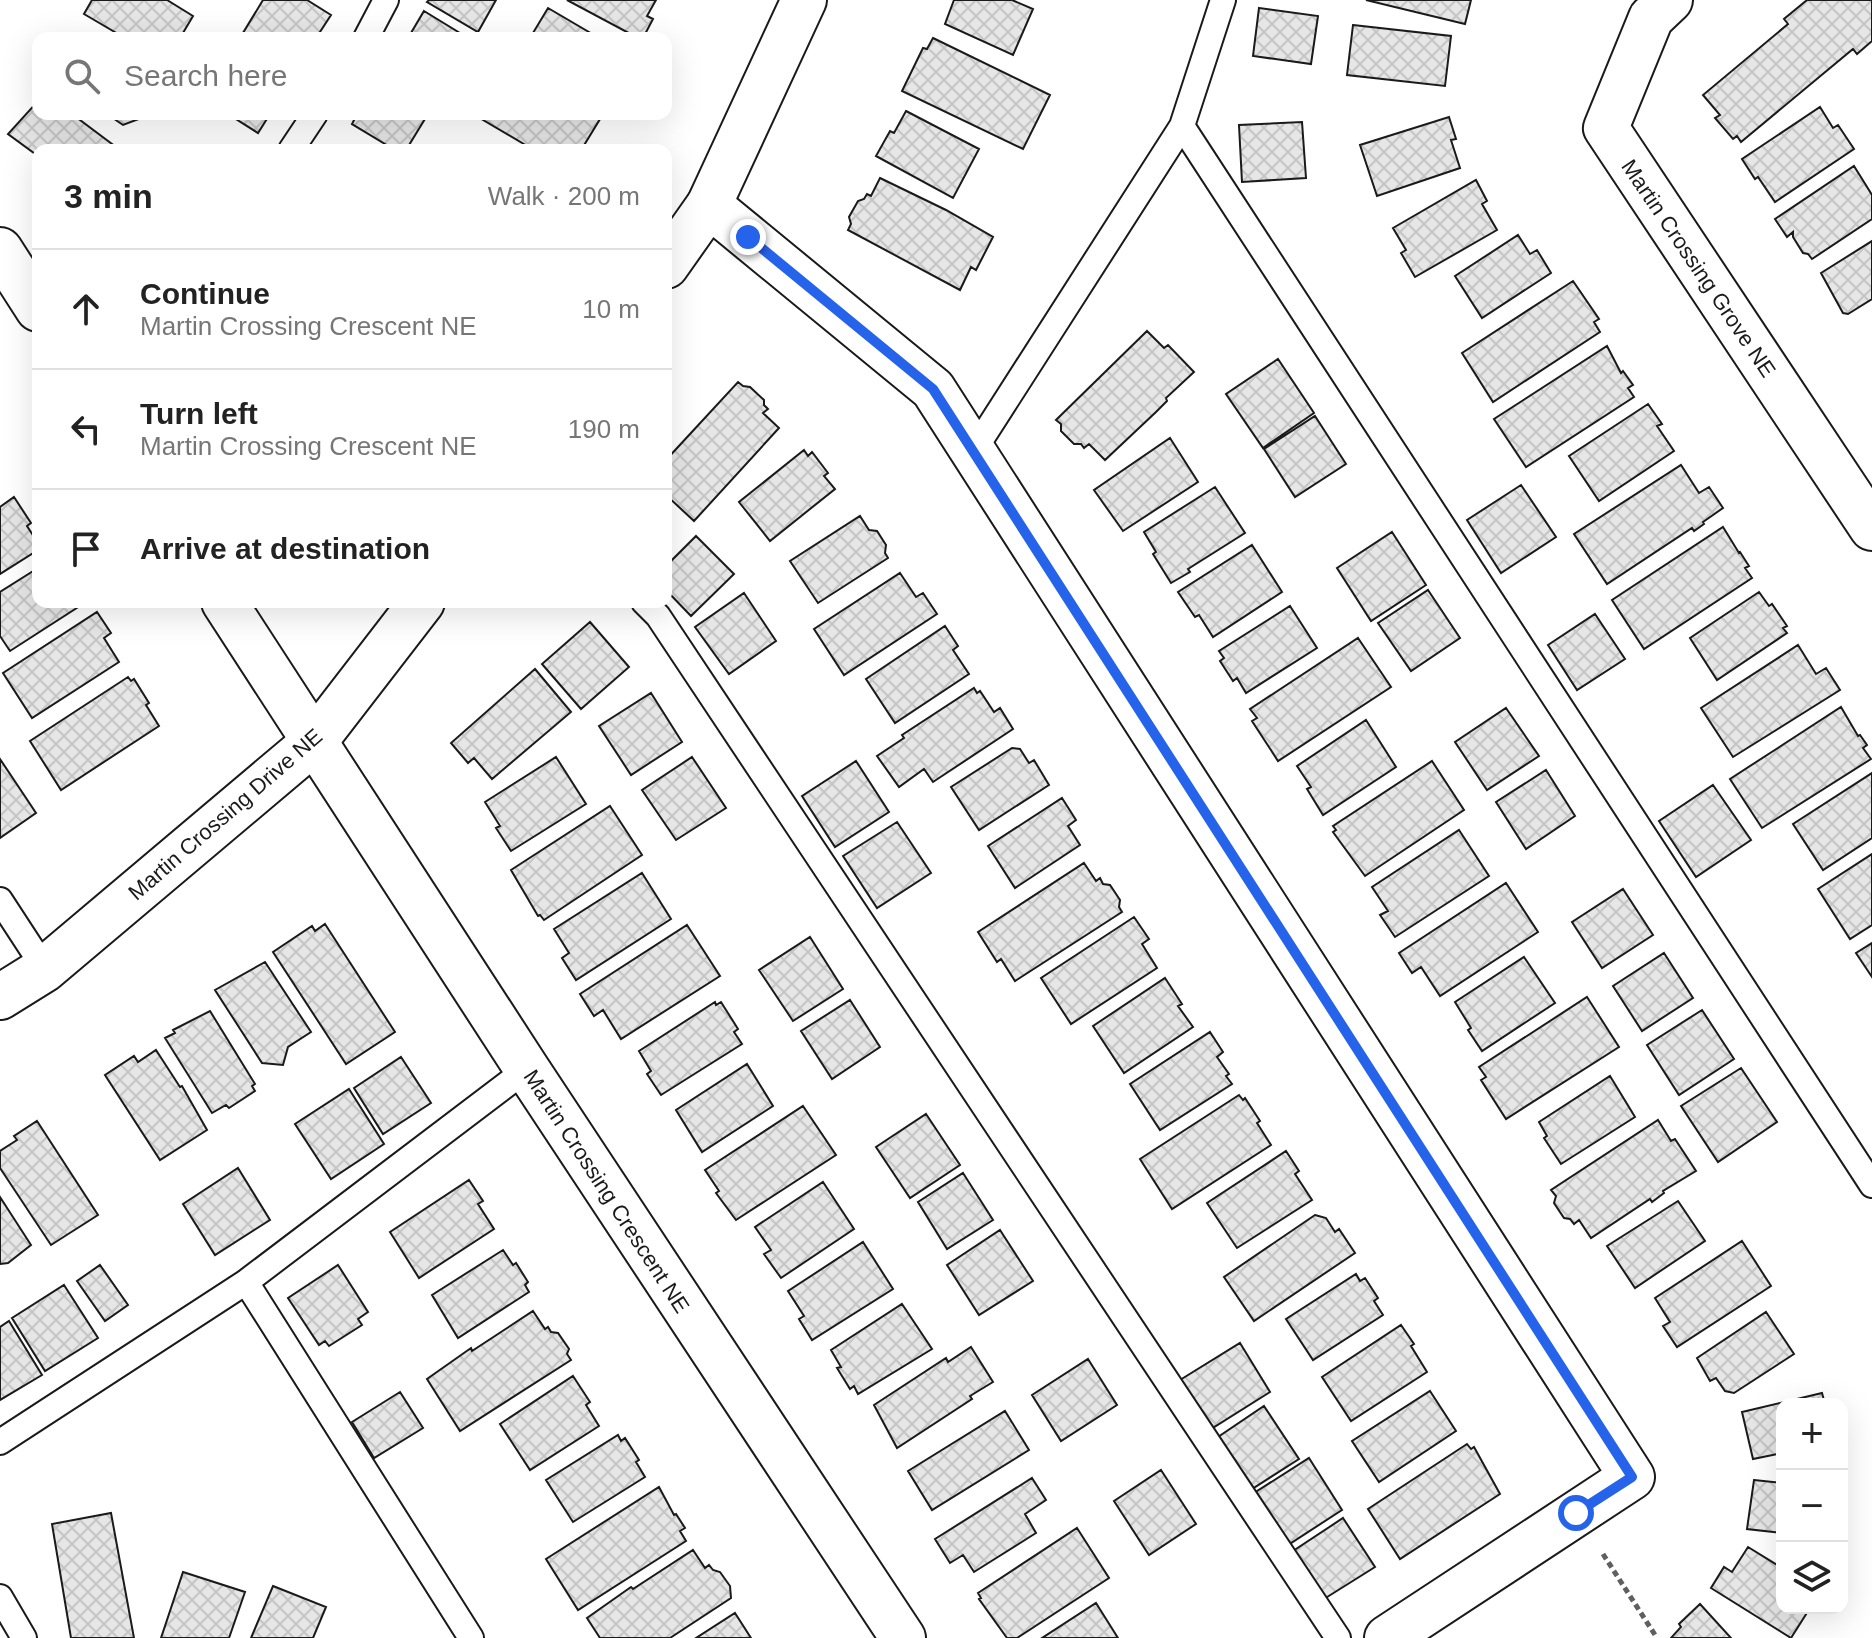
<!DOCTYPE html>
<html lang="en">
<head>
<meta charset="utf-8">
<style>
  :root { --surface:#fff; --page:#f2f2f2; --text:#222; --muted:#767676; --line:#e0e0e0 }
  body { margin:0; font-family:Arial,sans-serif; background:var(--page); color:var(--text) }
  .controls { position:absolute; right:24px; bottom:24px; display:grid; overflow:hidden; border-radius:16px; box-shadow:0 8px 32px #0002 }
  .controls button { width:72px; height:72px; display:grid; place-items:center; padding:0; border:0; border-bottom:2px solid var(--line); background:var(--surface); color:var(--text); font:40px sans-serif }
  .stop { position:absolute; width:24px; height:24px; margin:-18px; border:6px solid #2563eb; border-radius:50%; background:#fff }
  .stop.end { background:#2563eb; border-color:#fff; box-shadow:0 2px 8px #0008 }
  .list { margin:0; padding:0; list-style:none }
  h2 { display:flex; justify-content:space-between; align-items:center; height:104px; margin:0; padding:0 32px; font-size:34px }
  h2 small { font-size:26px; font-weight:400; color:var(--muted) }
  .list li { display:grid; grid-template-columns:52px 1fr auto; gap:24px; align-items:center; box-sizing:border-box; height:120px; padding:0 32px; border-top:2px solid var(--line) }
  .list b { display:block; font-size:30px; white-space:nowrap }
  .list p { margin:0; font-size:26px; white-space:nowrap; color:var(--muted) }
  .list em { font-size:26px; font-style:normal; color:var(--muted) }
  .icon { flex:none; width:44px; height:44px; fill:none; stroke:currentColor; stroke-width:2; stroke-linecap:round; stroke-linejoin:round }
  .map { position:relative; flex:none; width:1872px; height:1638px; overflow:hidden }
  .search { position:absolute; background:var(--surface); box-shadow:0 8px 32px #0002; left:32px; top:32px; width:640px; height:88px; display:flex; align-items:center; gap:20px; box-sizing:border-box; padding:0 28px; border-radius:16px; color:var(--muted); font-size:30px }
  .panel { position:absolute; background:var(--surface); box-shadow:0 8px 32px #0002; left:32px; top:144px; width:640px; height:464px; border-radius:16px }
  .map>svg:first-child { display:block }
</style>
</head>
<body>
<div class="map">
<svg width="1872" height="1638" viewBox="0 0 1872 1638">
  <defs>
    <pattern id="building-cross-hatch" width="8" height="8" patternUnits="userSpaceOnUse" patternTransform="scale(2)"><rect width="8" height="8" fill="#e6e6e6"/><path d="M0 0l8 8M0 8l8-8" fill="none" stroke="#c5c5c5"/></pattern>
  </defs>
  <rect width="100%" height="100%" fill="#fff"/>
  <path fill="url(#building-cross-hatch)" stroke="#1a1a1a" stroke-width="2" d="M92,0H167L193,16L180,38H125L84,14Z
    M263,0H307L331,15L316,38H252L243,33Z
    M429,0H496L478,32L427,2Z
    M567,0H656L647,16L653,19L643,38H638Z
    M954,0H1012L1033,9L1013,55L945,24Z
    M1366,0H1471L1465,24Z
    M1807,0H1872V41L1857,54L1853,49L1741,142L1737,136L1733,139L1715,118L1720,115L1703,95L1788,24L1784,19Z
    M548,8L599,38H530Z
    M1259,8L1318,16L1311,64L1253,56Z
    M424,11L468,38H408Z
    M1353,25L1451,36L1445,86L1347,75Z
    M933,38L1050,95L1023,149L902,91L923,48L927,49Z
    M38,101V114H72L120,150H38V156L8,134Z
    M1820,107L1833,128L1838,125L1854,149L1775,202L1758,177L1755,179L1742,159Z
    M906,111L979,149L953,198L876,156L890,131L894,133Z
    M107,114H144V117L123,125Z
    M228,114H270L258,133Z
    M357,114H428L406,150H395L352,124Z
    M473,114H591L600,119L583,147L587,150H534Z
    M1449,117L1456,139L1451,140L1460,168L1377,196L1360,145Z
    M1302,122L1306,178L1242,182L1239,125Z
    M1854,166L1872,195V219L1812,259L1808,254L1803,253L1793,237V232L1787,237L1775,219Z
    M880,178L946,210L993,237L976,270L971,267L960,290L848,230L851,224L849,217L858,201L864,199L867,194L871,196Z
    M1476,180L1487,201L1482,204L1497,230L1415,277L1401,253L1406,250L1393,228Z
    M1518,235L1530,254L1537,250L1551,273L1482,318L1455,276Z
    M1872,241V299L1848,314L1843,313L1821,273Z
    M1573,281L1599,319L1594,322L1600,332L1493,402L1462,353Z
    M1147,331L1164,348L1168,345L1194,372L1166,398L1167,401L1156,412L1105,460L1089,444L1084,448L1081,444H1074L1061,431V424L1056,420Z
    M1607,346L1621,373L1623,371L1633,385L1628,388L1634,397L1526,467L1494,419Z
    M1278,359L1314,413L1263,448L1226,394Z
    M738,382L743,386L750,387L764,400V405L768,409L763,413L779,428L694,521L666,495L669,491L666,488V460Z
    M1648,404L1662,424L1657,426L1674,451L1599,501L1569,456Z
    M1315,416L1346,464L1295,497L1264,449Z
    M1170,438L1198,482L1123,531L1094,490Z
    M804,450L808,456L812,452L828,473L824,476L835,489L770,541L739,502Z
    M1681,465L1699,493L1709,487L1723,508L1703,522L1704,524L1694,531L1692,528L1607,584L1574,534Z
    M1521,485L1556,537L1501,573L1467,520Z
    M1215,487L1245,533L1188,569L1190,572L1171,583L1153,554L1156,552L1144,532Z
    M14,497L31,523L27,526L38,543V550L0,574V507Z
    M860,516L869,530L877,531L886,545L885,553L888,558L818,603L790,561Z
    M1723,527L1739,553L1740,552L1749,566L1745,568L1752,578L1644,649L1612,600Z
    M1392,532L1426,585L1371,621L1337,568Z
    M696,536L734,574L691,616L666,590V566Z
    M1252,545L1282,592L1213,637L1199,615L1195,617L1178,592Z
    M38,568V602H86L10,651L0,636V592Z
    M900,573L916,597L923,593L937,614L844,675L814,629Z
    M1428,590L1460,638L1411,671L1378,623Z
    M1759,592L1769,606L1772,604L1787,626L1783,628L1787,633L1717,680L1690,638Z
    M744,593L776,641L729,674L695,627Z
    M1290,606L1317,648L1246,693L1237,678L1233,681L1220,661L1224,658L1219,651Z
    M97,612L111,633L104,638L119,662L32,718L3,673Z
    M1595,614L1625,659L1577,690L1548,645Z
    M590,622L629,667L581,709L542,664Z
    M945,626L958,646L953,650L969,674L895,723L866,679Z
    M1358,638L1391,687L1278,761L1252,721L1257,718L1250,709Z
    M1798,645L1816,674L1826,668L1840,690L1733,757L1701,708Z
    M535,669L571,712L492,779L474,758L468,763L451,743Z
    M128,677L131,681L134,679L149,703L146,705L159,726L61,790L30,741Z
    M974,688L977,693L980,691L994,712L1000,708L1013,729L933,782L924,769L899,787L877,756L904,738L902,735Z
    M651,693L682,742L631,775L599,726Z
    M1841,707L1858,736L1860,735L1867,745L1863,748L1871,759L1762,828L1730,779Z
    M1506,708L1539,756L1487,790L1455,742Z
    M1366,720L1396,767L1323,815L1307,789L1311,787L1297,766Z
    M1012,748L1020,749L1029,763L1034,760L1049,785L979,830L951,787Z
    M556,757L586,804L511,851L496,828L500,826L485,802Z
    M692,757L726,808L676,840L642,790Z
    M0,759L36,813L0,838Z
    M856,761L889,812L835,847L802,796Z
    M1432,761L1464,810L1365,876L1333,832L1336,830L1333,826Z
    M1546,770L1575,816L1526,849L1496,802Z
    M1872,773V838L1823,870L1793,824Z
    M1713,785L1751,840L1696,877L1659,821Z
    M1062,798L1076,820L1068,826L1080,845L1015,888L988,846Z
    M610,806L642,855L544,920L540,915L538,916L511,870Z
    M897,822L931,873L877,908L843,856Z
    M1459,830L1489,876L1395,937L1380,915L1388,911L1372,887Z
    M1872,854V925L1850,939L1818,889Z
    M1084,863L1096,881L1100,878L1103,884L1110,885L1120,900L1119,907L1122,912L1015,981L1001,959L997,962L978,932Z
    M642,873L671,919L576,980L562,958L569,953L554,929Z
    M1506,883L1538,932L1440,996L1421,967L1412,973L1399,953Z
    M1623,889L1653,935L1602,968L1572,922Z
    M1134,917L1149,939L1142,944L1157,968L1071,1024L1041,978Z
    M325,924L395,1032L346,1064L273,952L312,926L315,931Z
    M687,925L720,976L621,1039L603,1010L594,1016L580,994Z
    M810,937L843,989L793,1021L759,970Z
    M1872,943V977L1856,953Z
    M1664,953L1693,998L1642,1031L1613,986Z
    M1524,957L1555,1003L1482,1051L1468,1030L1471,1028L1455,1002Z
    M265,962L311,1032L288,1047L283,1065L262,1063L215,990Z
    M1165,978L1182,1004L1178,1006L1193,1027L1124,1073L1093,1026Z
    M1587,997L1619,1047L1506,1119L1481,1080L1486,1077L1479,1067Z
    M850,1000L880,1047L832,1079L801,1031Z
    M715,1002L716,1005L721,1002L738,1029L734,1032L742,1044L661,1095L647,1074L651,1071L639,1051Z
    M1702,1010L1734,1059L1679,1095L1647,1045Z
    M210,1011L255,1084L252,1086L255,1091L229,1108L226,1105L212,1113L165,1038L175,1033L173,1030Z
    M1210,1032L1223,1052L1217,1057L1229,1074L1226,1076L1232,1084L1160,1130L1130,1084Z
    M156,1050L180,1087L182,1086L207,1130L160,1160L105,1075L134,1056L138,1062Z
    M401,1057L431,1103L383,1134L354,1088Z
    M747,1064L773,1106L702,1152L676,1110Z
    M1741,1068L1777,1122L1718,1162L1681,1106Z
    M1610,1076L1635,1117L1561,1164L1544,1138L1547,1136L1539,1122Z
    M349,1089L384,1144L331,1179L295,1124Z
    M1239,1095L1243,1100L1245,1098L1260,1121L1257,1123L1271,1145L1172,1209L1140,1159Z
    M803,1106L836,1155L736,1220L716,1193L719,1191L705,1170Z
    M926,1114L960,1165L910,1198L876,1147Z
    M1658,1120L1671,1141L1675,1139L1696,1171L1663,1191L1664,1193L1652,1202L1650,1199L1591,1238L1579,1220L1574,1224L1570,1219L1564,1218L1554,1203L1556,1196L1551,1190Z
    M37,1121L98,1215L51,1245L0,1168V1151L17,1140L14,1136Z
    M1286,1151L1299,1171L1295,1174L1312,1200L1237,1248L1207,1203Z
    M238,1168L270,1220L215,1255L183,1204Z
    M963,1173L993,1220L947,1249L918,1202Z
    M469,1180L483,1201L478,1204L494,1229L419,1278L390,1232Z
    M823,1182L854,1229L781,1278L764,1254L771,1250L755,1227Z
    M0,1197L31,1245L8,1263L0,1264Z
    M1678,1201L1705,1241L1635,1288L1607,1246Z
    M1315,1215L1326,1218L1335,1232L1339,1229L1355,1253L1254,1321L1224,1277Z
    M1000,1230L1033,1281L979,1315L947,1265Z
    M1742,1241L1771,1286L1677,1347L1663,1326L1670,1322L1655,1298Z
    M863,1242L893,1289L812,1340L799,1319L804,1316L788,1291Z
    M503,1250L513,1265L516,1263L528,1282L525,1285L529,1292L458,1338L432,1295Z
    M100,1265L128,1305L105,1321L77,1281Z
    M338,1265L368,1312L358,1319L362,1325L329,1346L325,1341L319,1345L288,1298Z
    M1356,1274L1360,1281L1365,1278L1378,1298L1374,1301L1383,1315L1313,1360L1286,1319Z
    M64,1285L98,1338L45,1371L12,1318Z
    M902,1304L932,1349L858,1394L854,1386L850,1389L837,1368L841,1367L831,1350Z
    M533,1311L545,1329L548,1327L551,1332L558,1333L569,1349L567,1354L571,1360L460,1431L427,1379L471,1348L472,1351Z
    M1766,1312L1794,1354L1734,1393L1725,1391L1716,1378L1710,1381L1697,1358Z
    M9,1321L42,1375L0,1400V1327Z
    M1401,1325L1414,1344L1411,1346L1427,1372L1351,1421L1322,1377Z
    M1240,1343L1270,1392L1211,1429L1180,1380Z
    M971,1347L993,1382L970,1396L972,1399L897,1448L874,1405L946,1358L948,1362Z
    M1088,1359L1117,1405L1061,1441L1032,1395Z
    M573,1376L590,1402L586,1405L599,1426L530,1470L500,1424Z
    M1430,1391L1456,1431L1379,1482L1352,1441Z
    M400,1392L423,1428L374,1458L352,1422Z
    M1822,1393L1825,1404H1782V1453L1753,1459L1742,1412Z
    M1264,1406L1299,1459L1252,1489L1218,1437Z
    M1005,1411L1029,1450L932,1510L908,1471Z
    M618,1435L621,1441L625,1438L639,1460L636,1462L645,1477L573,1522L546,1480Z
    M1467,1444L1471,1449L1474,1447L1500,1494L1400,1559L1368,1509Z
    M1309,1458L1342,1510L1288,1545L1254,1493Z
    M1161,1470L1196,1524L1149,1555L1114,1501Z
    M1032,1478L1046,1500L1025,1514L1036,1533L974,1572L963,1555L950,1563L935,1539Z
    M1754,1480L1782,1483V1533L1747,1529Z
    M659,1487L674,1515L676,1514L685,1528L680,1531L686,1541L578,1610L546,1559Z
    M111,1513L134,1638H71L52,1524Z
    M1343,1518L1375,1567L1324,1599L1293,1551Z
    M1077,1528L1109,1578L1017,1638H1007L979,1599L981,1598L978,1593Z
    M1748,1547L1782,1568V1608H1810L1791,1638L1711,1588L1724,1567L1732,1572Z
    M693,1550L705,1568L709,1565L713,1570L720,1572L730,1586L731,1598L670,1638H600L587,1618L631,1587L633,1589Z
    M183,1572L245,1592L229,1638H161Z
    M273,1586L326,1607L313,1638H251Z
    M1096,1603L1118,1638H1042Z
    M1700,1604L1731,1638H1671L1681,1627L1679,1624Z
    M735,1613L751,1638H696Z"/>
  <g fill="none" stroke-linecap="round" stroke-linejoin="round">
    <g stroke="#1a1a1a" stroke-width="28">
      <path id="lane" d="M366,38L386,0
        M1182,126L1872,1185
        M291,150L315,114
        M973,452L1182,126L1223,0
        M644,602L658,616L1338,1638
        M0,900L45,969
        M0,1442L246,1282
        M0,1597L24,1638
        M471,1638L246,1282L527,1069"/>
    </g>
    <g stroke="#1a1a1a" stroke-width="48">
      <path id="street" d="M1670,0L1651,18L1606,128L1872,528
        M709,205L933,389L1632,1477L1387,1638
        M0,250L38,309
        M224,602L527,1069L903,1638"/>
    </g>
    <g stroke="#1a1a1a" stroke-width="48">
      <path id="secondary" d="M666,266L709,205L804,0
        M0,997L45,969L314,742L422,602"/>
    </g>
    <path stroke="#5f5f5f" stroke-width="5" stroke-dasharray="6 4" stroke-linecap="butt" d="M1603,1554L1657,1638"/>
    <use href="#lane" stroke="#fff" stroke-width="24"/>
    <use href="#street" stroke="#fff" stroke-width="44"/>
    <use href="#secondary" stroke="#fff" stroke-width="44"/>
  </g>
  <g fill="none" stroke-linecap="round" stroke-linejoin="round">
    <path stroke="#2563eb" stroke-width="10" d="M748,237L933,389L1632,1477L1576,1513"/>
  </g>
  <g text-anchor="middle" stroke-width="6" stroke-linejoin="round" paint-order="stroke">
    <g font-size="22" fill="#1a1a1a" stroke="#fff">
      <text transform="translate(1699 268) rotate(56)" y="8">Martin Crossing Grove NE</text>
      <text transform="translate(225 814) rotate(-41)" y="8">Martin Crossing Drive NE</text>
      <text transform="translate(607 1191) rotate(57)" y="8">Martin Crossing Crescent NE</text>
    </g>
  </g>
</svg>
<div class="controls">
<button>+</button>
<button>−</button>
<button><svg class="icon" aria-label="layers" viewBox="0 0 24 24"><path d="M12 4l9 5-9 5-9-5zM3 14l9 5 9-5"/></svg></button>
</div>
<div class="stop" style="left:1576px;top:1513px"></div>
<div class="stop end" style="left:748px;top:237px"></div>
<div class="search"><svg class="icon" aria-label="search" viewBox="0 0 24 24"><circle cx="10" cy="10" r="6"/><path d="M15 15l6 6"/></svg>Search here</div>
<section class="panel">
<h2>3 min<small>Walk · 200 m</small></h2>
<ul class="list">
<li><svg class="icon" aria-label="ahead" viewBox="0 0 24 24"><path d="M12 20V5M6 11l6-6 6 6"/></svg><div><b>Continue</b><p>Martin Crossing Crescent NE</p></div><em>10 m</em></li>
<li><svg class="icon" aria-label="left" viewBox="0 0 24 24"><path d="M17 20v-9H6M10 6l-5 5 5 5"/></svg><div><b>Turn left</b><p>Martin Crossing Crescent NE</p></div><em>190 m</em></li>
<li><svg class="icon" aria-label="arrive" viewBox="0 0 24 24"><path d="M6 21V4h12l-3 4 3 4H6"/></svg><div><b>Arrive at destination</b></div></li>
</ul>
</section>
</div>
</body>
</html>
